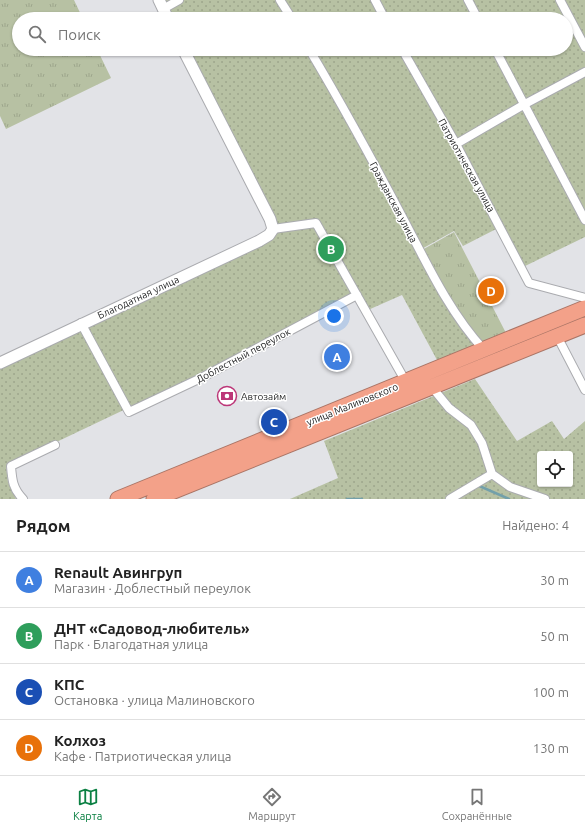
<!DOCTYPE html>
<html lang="ru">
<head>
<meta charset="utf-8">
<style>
  :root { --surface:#fff; --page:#f6f6f6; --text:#222; --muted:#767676; --line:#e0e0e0; --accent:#0b8043 }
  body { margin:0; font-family:Ubuntu,sans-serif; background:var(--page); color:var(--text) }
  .controls { position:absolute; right:12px; bottom:12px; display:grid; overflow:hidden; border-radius:4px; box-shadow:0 1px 3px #0004 }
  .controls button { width:36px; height:36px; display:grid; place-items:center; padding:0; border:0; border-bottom:1px solid var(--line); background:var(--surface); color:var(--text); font:20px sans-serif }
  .you { position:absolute; left:334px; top:316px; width:14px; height:14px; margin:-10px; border:3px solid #fff; border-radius:50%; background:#1a73e8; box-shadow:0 0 0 6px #1a73e833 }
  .badge { display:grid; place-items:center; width:26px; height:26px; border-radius:50%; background:var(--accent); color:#fff; font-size:13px; font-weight:700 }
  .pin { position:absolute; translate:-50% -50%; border:2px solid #fff; box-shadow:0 1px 4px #0006 }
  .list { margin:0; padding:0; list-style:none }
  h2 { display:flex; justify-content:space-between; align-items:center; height:52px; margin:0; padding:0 16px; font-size:17px }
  h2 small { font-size:13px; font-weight:400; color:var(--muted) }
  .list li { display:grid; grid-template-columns:26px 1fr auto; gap:12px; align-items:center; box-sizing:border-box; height:56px; padding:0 16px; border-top:1px solid var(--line) }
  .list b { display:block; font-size:15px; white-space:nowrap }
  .list p { margin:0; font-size:13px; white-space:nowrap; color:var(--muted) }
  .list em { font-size:13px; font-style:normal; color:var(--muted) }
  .icon { flex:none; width:22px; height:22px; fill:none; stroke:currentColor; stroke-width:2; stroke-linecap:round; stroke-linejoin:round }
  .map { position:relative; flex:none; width:585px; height:499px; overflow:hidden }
  .search { position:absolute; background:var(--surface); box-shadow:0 1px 3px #0004; left:12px; right:12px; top:12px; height:44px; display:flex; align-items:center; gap:10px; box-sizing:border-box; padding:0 14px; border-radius:22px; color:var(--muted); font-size:15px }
  .sheet { height:276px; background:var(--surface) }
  nav { display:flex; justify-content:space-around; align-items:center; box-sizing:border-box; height:56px; border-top:1px solid var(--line); background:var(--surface); font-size:11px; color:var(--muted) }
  nav a { display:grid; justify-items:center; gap:2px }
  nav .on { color:var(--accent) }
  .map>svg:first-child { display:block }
</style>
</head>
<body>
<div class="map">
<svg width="585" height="499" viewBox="0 0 585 499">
  <defs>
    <pattern id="grass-tufts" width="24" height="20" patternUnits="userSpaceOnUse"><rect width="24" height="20" fill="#b7c1a3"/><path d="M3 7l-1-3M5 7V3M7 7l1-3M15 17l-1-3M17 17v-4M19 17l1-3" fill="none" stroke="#9da68c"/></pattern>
    <pattern id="garden-dots" width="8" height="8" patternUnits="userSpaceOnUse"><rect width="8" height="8" fill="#b7c1a3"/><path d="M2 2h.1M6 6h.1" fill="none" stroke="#9da68c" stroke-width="1.8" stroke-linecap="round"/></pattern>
  </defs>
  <rect width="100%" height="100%" fill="#e2e3e7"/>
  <path fill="url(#grass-tufts)" d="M0,0H74L83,19H19V49H97L111,78L6,129L0,116Z
    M454,232L506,333L481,343L465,326L422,250Z"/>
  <path fill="url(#garden-dots)" fill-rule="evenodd" d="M163,0H585V237L523,267L502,226L463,246L454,231L418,251L461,329L477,346L437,360L402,295L368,310L358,291L233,358L6,466L8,482L16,499H0V366L278,231L188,49H566V19H173Z
    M475,379L517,441L552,421L564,439L585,421V499H290L338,478L324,441ZM540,454H570V484H540Z"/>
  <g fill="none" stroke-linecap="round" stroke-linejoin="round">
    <path stroke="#73a0aa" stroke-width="2.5" d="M477,485L509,499
      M347,499H362"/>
    <g stroke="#aaabaf" stroke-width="10">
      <path id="street" d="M280,0L292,19
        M375,0L385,19
        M468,0L478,19
        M560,0L585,47
        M163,9L179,0
        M309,49C343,106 374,163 405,222C428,266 450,313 484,350
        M402,49L456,144L529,283L585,298
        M495,49L585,220
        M456,144L525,104L585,72
        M273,229L316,223L406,382
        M81,323L129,412L201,378L357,295
        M557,336L585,390
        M431,386L449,408L471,425L482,443L492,474L510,487L545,499
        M23,499C13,489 12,480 11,466L55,445
        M450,499L492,474"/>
    </g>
    <g stroke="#aaabaf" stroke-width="13">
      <path id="secondary" d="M159,0L168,19
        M0,363L259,241L269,235L273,229L270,219L183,49"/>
    </g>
    <g stroke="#aa7566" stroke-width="17">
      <path id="highway" d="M118,499L585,308
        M154,499L585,325"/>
    </g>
    <use href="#street" stroke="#fff" stroke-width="8"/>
    <use href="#secondary" stroke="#fff" stroke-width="11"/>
    <use href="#highway" stroke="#f3a189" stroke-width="15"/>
  </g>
  <defs>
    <g id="bank-ring" transform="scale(1)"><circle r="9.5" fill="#fff" stroke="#bc3678" stroke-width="1.5"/><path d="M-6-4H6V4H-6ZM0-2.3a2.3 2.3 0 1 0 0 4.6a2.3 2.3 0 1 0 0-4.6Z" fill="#bc3678"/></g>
  </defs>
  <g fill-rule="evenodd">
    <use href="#bank-ring" x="227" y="396"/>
  </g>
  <g text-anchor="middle" stroke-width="3" stroke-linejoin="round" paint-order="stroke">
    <g font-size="10" fill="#232425" stroke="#fff">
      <text transform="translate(467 165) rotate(61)" y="4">Патриотическая улица</text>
      <text transform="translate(394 202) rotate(62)" y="4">Гражданская улица</text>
      <text transform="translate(138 297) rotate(-25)" y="4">Благодатная улица</text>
      <text transform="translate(243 355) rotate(-28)" y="4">Доблестный переулок</text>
      <text transform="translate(352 404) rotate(-22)" y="4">улица Малиновского</text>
    </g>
    <g font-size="10" fill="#232425" stroke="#fff" text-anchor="start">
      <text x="241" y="400">Автозайм</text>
    </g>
  </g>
</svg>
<div class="controls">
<button><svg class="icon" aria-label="locate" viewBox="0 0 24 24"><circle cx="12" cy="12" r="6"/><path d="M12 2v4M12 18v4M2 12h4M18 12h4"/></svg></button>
</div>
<div class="you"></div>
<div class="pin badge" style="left:337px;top:357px;background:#3f7fe0">A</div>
<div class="pin badge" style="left:331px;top:249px;background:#2e9e5b">B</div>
<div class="pin badge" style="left:274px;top:422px;background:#1a4fb4">C</div>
<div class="pin badge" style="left:491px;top:291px;background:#e8710a">D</div>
<div class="search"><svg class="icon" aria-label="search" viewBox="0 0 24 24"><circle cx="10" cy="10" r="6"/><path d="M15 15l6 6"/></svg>Поиск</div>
</div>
<section class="sheet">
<h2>Рядом<small>Найдено: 4</small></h2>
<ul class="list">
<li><span class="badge" style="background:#3f7fe0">A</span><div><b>Renault Авингруп</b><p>Магазин · Доблестный переулок</p></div><em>30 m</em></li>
<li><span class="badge" style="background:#2e9e5b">B</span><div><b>ДНТ «Садовод-любитель»</b><p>Парк · Благодатная улица</p></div><em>50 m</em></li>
<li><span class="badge" style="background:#1a4fb4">C</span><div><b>КПС</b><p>Остановка · улица Малиновского</p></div><em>100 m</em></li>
<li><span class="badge" style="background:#e8710a">D</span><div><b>Колхоз</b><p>Кафе · Патриотическая улица</p></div><em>130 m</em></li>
</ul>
</section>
<nav>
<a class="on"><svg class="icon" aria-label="map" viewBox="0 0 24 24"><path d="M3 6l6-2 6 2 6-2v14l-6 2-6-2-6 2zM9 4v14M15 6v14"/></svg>Карта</a>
<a><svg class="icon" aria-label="directions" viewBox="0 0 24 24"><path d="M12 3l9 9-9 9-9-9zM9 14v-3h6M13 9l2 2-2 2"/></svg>Маршрут</a>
<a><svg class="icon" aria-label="saved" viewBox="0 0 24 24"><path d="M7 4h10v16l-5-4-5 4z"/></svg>Сохранённые</a>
</nav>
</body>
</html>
